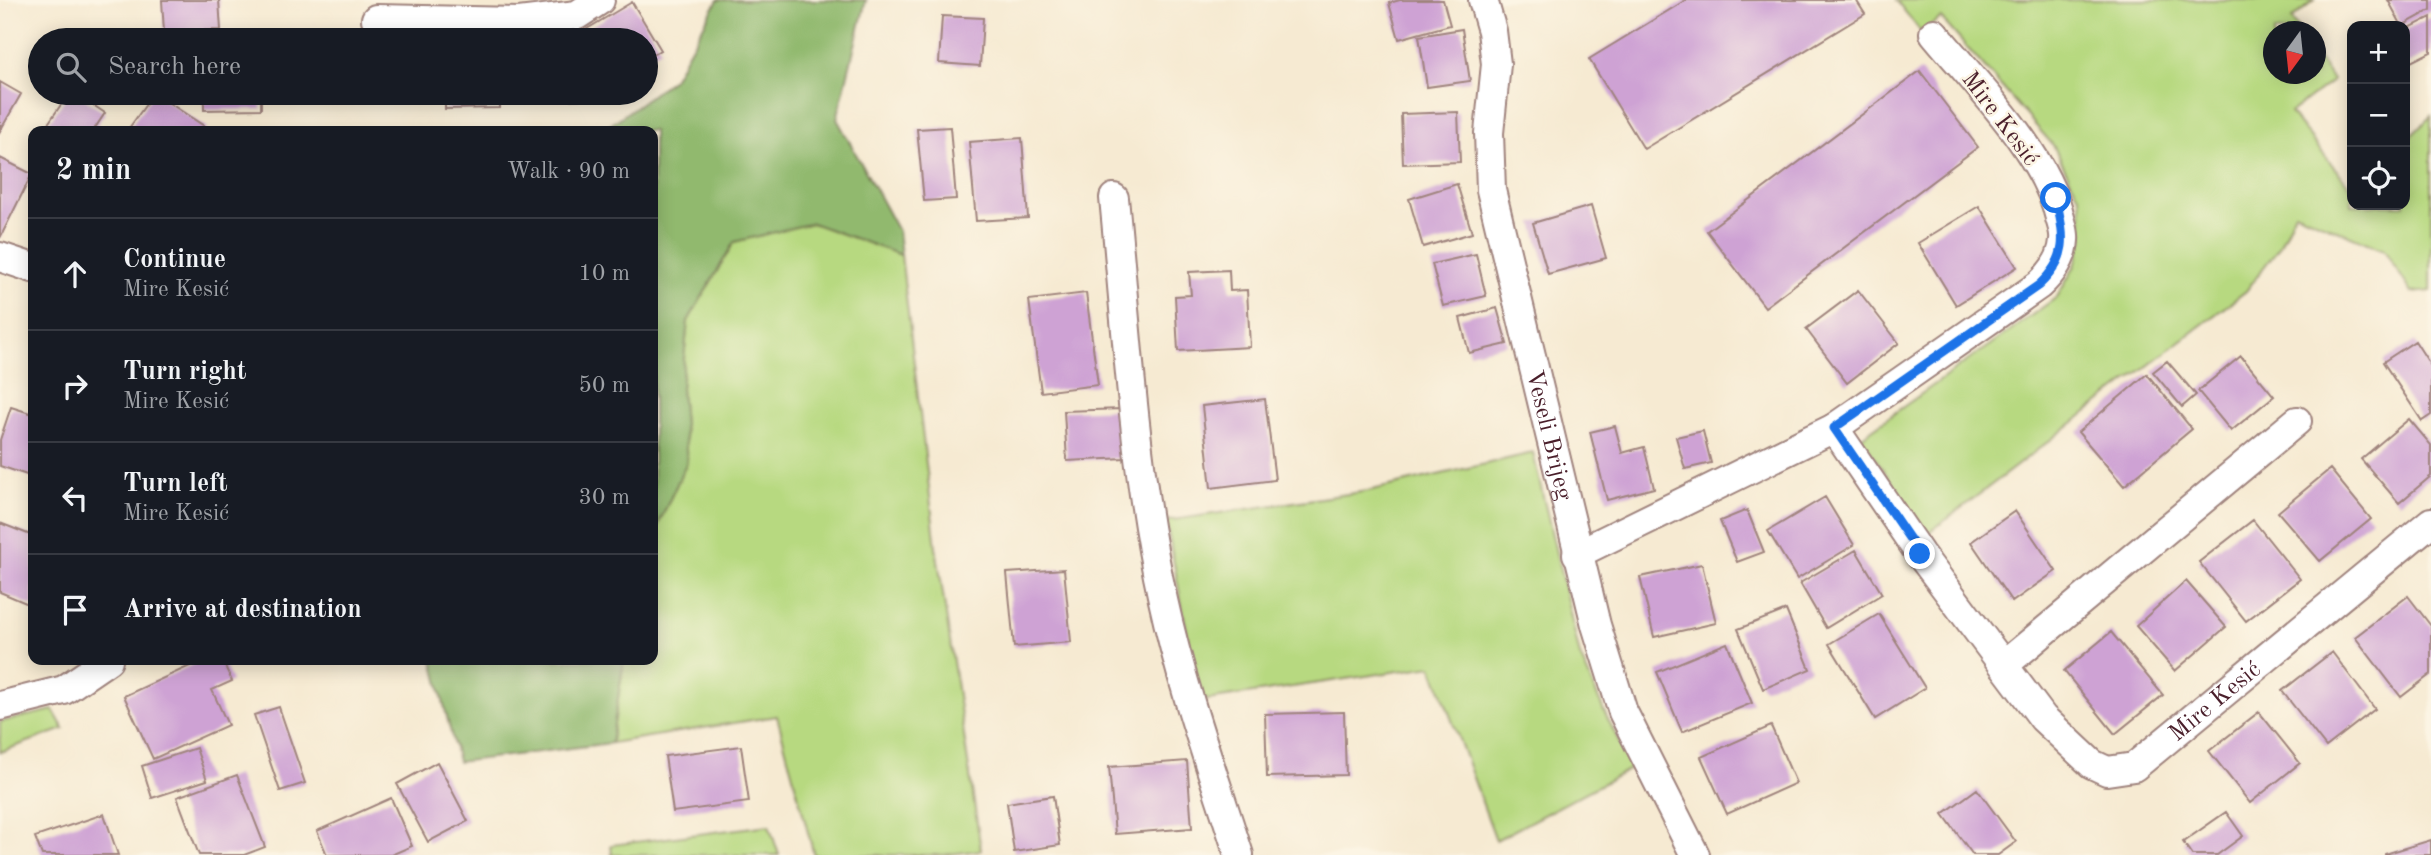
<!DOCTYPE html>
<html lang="en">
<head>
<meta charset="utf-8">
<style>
  :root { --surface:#171b24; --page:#20242c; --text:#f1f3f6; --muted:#9ea1a6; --line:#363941 }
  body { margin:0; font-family:"Old Standard TT",serif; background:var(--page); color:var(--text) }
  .controls { position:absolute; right:21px; top:21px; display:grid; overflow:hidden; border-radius:14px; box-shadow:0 4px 18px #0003 }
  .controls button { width:63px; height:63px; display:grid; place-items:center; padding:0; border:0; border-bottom:2px solid var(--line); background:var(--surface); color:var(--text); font:35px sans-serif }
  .compass { position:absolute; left:2263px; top:21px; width:63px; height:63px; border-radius:50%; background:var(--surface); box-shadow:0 4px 18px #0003; rotate:195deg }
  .stop { position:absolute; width:21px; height:21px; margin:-16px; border:5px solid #1a73e8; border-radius:50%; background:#fff }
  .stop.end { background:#1a73e8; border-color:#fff; box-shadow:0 2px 7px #0008 }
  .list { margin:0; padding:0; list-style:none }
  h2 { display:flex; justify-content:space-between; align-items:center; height:91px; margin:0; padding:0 28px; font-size:30px }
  h2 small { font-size:23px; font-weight:400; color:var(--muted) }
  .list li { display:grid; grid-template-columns:46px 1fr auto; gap:21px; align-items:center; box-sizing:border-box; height:112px; padding:0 28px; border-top:2px solid var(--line) }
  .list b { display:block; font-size:26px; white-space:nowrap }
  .list p { margin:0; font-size:23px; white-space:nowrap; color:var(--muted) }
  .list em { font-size:23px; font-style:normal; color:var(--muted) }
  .icon { flex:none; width:38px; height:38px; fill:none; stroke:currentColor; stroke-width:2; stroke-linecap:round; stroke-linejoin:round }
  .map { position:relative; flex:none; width:2431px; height:855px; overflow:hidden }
  .search { position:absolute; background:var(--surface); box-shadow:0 4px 18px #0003; left:28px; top:28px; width:630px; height:77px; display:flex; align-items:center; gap:18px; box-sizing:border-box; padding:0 24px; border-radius:38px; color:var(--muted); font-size:26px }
  .panel { position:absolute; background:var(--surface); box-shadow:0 4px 18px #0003; left:28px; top:126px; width:630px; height:539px; border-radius:14px }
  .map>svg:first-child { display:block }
</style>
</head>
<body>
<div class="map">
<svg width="2431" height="855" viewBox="0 0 2431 855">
  <rect width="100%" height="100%" fill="#fcf5e5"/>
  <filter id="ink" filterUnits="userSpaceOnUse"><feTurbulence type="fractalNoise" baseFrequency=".0143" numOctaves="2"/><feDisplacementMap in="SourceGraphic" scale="14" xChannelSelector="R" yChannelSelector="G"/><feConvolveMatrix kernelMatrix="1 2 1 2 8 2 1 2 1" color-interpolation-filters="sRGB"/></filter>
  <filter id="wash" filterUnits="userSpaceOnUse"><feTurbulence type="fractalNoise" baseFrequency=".00686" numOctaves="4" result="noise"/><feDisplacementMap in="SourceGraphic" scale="28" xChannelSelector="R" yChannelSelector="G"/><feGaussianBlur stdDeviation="1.57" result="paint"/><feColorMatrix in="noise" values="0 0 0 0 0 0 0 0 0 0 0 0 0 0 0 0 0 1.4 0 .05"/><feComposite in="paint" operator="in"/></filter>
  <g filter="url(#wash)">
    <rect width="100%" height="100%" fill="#f6ead2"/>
    <path fill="#b7d980" stroke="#807c56" stroke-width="2" d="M1896,0H2315L2292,19L2300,31L2274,32V74H2316V54L2333,80L2290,113L2352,189V205H2405V142L2431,116V291L2412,293L2384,250L2295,212L2279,247L2246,291L1927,534L1861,437L2057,297L2075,266L2083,238L2080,198L2053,145L1941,18L1921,32Z
      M812,223L901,255L936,547L981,850L943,855H814L777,716L611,743L624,660H653V536L687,462L681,388L688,321L734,242Z
      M1533,453L1580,656L1603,709L1632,768L1496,840L1432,666L1200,701L1166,521L1368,491Z
      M53,710L64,729L0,752V722Z
      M769,825L779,855H612L611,845Z"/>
    <path fill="#91b96e" stroke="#6e6c4c" stroke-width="2" d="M718,0H866L837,119L898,231L901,255L812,223L734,242L688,321L681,388L687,462L653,536V131H602L673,79Z
      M433,660H624L611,743L458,762Z"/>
    <g id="blocks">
      <path fill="#cea2d4" d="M162,0H219L221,30L164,32Z
        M1400,0H1443L1450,25L1399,39L1389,3Z
        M1686,0H1856L1865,14L1644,149L1589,59Z
        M2388,0H2431V10L2402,26Z
        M632,2L661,50L646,58V40H593L587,29Z
        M942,16L983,18L980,66L939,63Z
        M2431,17V52L2405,65V30Z
        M1462,29L1470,81L1427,87L1419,36Z
        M498,30V40H443V31Z
        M579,33V40H523V35Z
        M1920,71L1978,147L1765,307L1707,231Z
        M0,82L21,94L0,131Z
        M69,93H75L105,113L93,131H51L45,128Z
        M154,93L207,128L204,131H127Z
        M204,93H261V109L204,110Z
        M445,93H500V108L445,109Z
        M525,93H581V99L526,101Z
        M1458,112L1460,162L1403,164L1401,114Z
        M950,127L956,199L924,201L917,129Z
        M1022,138L1028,218L976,221L969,142Z
        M0,158L32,174L0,238Z
        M1457,184L1472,233L1423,247L1409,199Z
        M1591,206L1606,258L1548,274L1533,223Z
        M1979,206L2017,267L1956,305L1918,243Z
        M1476,254L1486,296L1443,306L1432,264Z
        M1229,270L1230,291L1247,290L1250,347L1178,351L1175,296L1191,295L1189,272Z
        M1858,290L1899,343L1847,383L1806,329Z
        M1086,293L1098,385L1041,392L1029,300Z
        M1497,308L1507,344L1469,353L1460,318Z
        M2415,341L2431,366V415L2422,421L2383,362Z
        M2241,356L2274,396L2231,431L2198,391Z
        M2167,361L2196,395L2182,407L2153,372Z
        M2147,374L2192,429L2124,486L2078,432Z
        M1265,399L1275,480L1211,488L1202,406Z
        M11,407L33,414V477L0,466V440Z
        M1122,409L1125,458L1067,461L1064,411Z
        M2409,419L2431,445V476L2399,503L2361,459Z
        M1615,426L1622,453L1644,447L1654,488L1607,500L1590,432Z
        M1703,431L1711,463L1685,469L1676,437Z
        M2330,469L2371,519L2320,561L2278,512Z
        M1825,497L1854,545L1797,579L1768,531Z
        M1747,510L1764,552L1737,562L1720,521Z
        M2015,511L2056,571L2012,602L1971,542Z
        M2253,520L2300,579L2246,621L2199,562Z
        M0,523L33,536V606L0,592Z
        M1856,550L1882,594L1826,628L1800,583Z
        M1702,564L1716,623L1654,637L1640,577Z
        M1064,569L1071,642L1014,647L1007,573Z
        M2186,581L2226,627L2175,671L2136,626Z
        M2408,596L2431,626V674L2401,697L2355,637Z
        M1786,610L1810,669L1763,689L1738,629Z
        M1879,614L1925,688L1875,719L1829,644Z
        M2111,632L2163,695L2115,734L2064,671Z
        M1727,643L1752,703L1682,732L1657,672Z
        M2332,652L2375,709L2326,747L2282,691Z
        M203,660H222L232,681L212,690L228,725L153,759L124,696Z
        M279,707L305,783L280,791L254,715Z
        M1344,712L1346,775L1267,777L1265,714Z
        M2259,712L2300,763L2250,803L2209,751Z
        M1771,726L1796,783L1727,814L1701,757Z
        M741,746L749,802L673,812L665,756Z
        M196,748L207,780L152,798L142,766Z
        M1187,761L1192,828L1115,834L1109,767Z
        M437,762L468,821L428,842L397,784Z
        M237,775L265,847L244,855H199L177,797Z
        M1977,789L2016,842L1998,855H1973L1943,814Z
        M1053,796L1060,845L1014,852L1007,803Z
        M391,798L412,846L391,855H327L317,831Z
        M2226,812L2243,836L2217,855H2192L2183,842Z
        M104,814L118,855H42L35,837Z
        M2431,840V855H2385V854Z"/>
    </g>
  </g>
  <g filter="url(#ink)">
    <use href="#blocks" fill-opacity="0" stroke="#a0847e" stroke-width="2"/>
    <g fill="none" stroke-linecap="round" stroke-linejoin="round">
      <g stroke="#a0847e" stroke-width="32">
        <g id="minor">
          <path id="s1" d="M1483,0L1492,31L1496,64L1489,133L1491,190L1596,625L1623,712L1695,855"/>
          <path d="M376,19L519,22L577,15L600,0"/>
          <path d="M1114,198C1127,330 1134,470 1163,600C1182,687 1212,770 1239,855"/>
          <path d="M0,257L33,268"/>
          <path d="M1834,428L2039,285C2052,273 2063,259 2064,240C2065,233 2062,225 2060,218C2046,154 1976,84 1934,33"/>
          <path id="s2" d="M1577,554L1834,428L1920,554L2043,718L2092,764L2107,771L2134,767L2431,522"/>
          <path d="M2004,665L2297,421"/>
          <path d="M0,706L64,690L108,660"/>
        </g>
      </g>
      <use href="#minor" stroke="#fff" stroke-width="28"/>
    </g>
  </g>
  <g fill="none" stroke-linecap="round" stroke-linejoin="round" filter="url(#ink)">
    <path stroke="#1a73e8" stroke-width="9" d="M1920,554L1834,428L2039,285C2070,256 2064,236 2056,198"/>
  </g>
  <g text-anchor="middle" stroke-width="5" stroke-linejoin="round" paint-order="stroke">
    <g font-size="24" fill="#4a1f2b" stroke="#fcf5e5">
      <text transform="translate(2001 118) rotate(53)" y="8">Mire Kesić</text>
      <text dy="8" stroke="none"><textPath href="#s1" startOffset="444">Veseli Brijeg</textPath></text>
      <text dy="8" stroke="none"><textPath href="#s2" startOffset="859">Mire Kesić</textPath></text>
    </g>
  </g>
</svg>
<div class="controls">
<button>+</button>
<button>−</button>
<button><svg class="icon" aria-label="locate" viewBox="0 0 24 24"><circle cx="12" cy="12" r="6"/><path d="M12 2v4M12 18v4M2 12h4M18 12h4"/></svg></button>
</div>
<svg class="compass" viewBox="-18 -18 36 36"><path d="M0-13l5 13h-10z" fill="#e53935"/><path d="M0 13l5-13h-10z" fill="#9ea1a6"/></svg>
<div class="stop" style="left:2056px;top:198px"></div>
<div class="stop end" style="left:1920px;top:554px"></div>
<div class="search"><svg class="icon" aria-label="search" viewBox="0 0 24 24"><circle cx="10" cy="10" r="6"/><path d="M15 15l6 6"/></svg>Search here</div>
<section class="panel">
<h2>2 min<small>Walk · 90 m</small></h2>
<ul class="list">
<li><svg class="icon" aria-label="ahead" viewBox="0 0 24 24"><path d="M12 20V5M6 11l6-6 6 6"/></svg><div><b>Continue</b><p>Mire Kesić</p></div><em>10 m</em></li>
<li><svg class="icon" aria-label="right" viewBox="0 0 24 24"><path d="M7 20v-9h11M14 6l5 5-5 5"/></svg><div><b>Turn right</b><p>Mire Kesić</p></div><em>50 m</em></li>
<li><svg class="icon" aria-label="left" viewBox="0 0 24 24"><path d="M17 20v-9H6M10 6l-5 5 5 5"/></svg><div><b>Turn left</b><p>Mire Kesić</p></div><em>30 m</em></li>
<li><svg class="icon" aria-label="arrive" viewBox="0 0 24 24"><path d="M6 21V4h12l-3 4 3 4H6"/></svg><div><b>Arrive at destination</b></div></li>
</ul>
</section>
</div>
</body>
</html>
